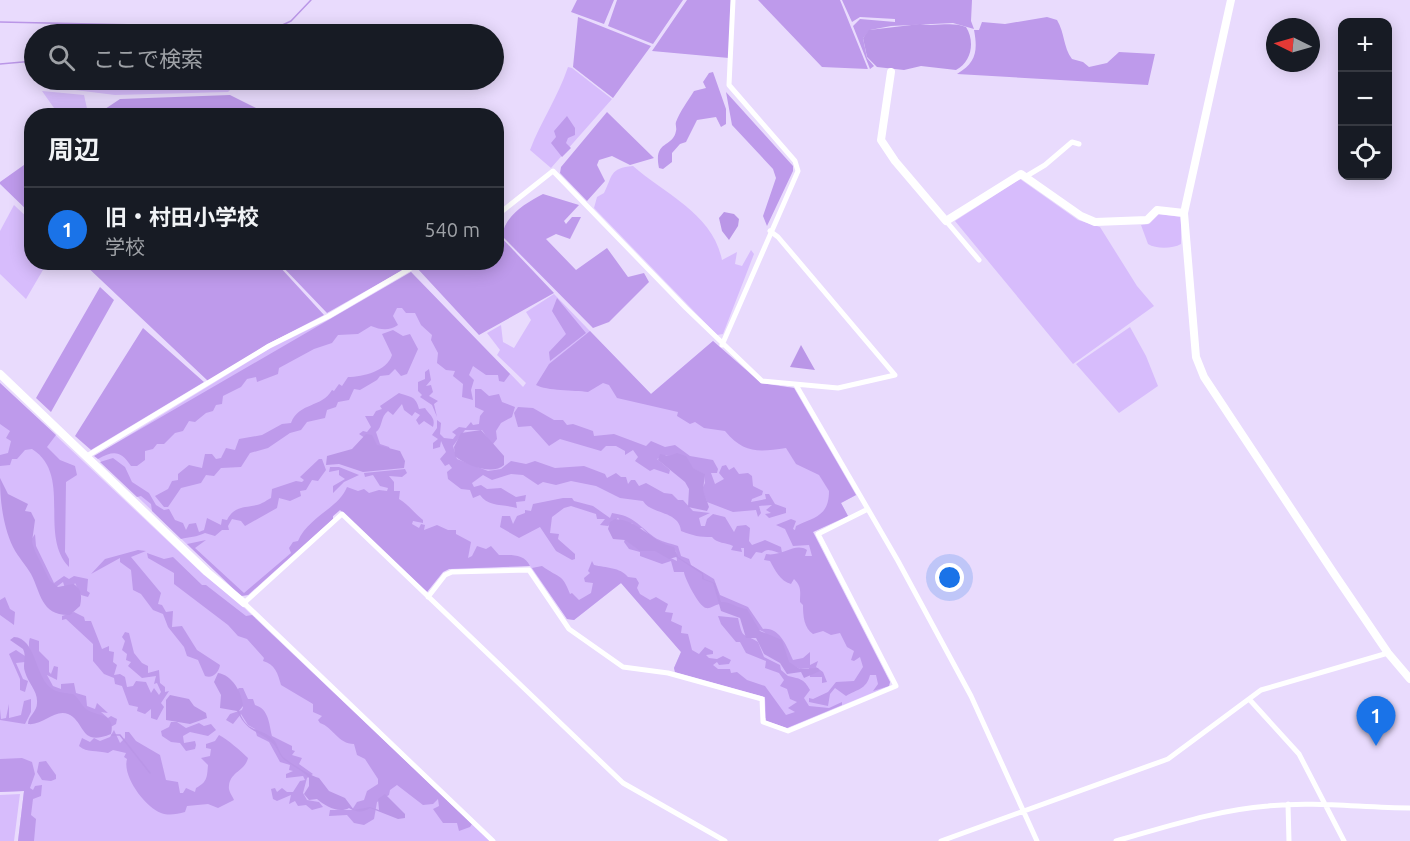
<!DOCTYPE html>
<html lang="ja">
<head>
<meta charset="utf-8">
<style>
  :root { --surface:#171b24; --page:#242831; --text:#f1f3f6; --muted:#9ea1a6; --line:#363941; --accent:#1a73e8 }
  body { margin:0; font-family:Ubuntu,"Noto Sans JP",sans-serif; background:var(--page); color:var(--text) }
  .controls { position:absolute; right:18px; top:18px; display:grid; overflow:hidden; border-radius:12px; box-shadow:0 3px 15px #0003 }
  .controls button { width:54px; height:54px; display:grid; place-items:center; padding:0; border:0; border-bottom:2px solid var(--line); background:var(--surface); color:var(--text); font:30px sans-serif }
  .compass { position:absolute; left:1266px; top:18px; width:54px; height:54px; border-radius:50%; background:var(--surface); box-shadow:0 3px 15px #0003; rotate:275deg }
  .you { position:absolute; left:950px; top:578px; width:21px; height:21px; margin:-15px; border:4px solid #fff; border-radius:50%; background:#1a73e8; box-shadow:0 0 0 9px #1a73e833 }
  .badge { display:grid; place-items:center; width:39px; height:39px; border-radius:50%; background:var(--accent); color:#fff; font-size:20px; font-weight:700 }
  .pin { position:absolute; translate:-50% -50px; filter:drop-shadow(0 2px 3px #0008) }
  .pin::after { content:''; position:absolute; top:32px; width:21px; height:18px; background:inherit; clip-path:polygon(0 0,100% 0,50% 100%) }
  .list { margin:0; padding:0; list-style:none }
  h2 { display:flex; justify-content:space-between; align-items:center; height:78px; margin:0; padding:0 24px; font-size:26px }
  h2 small { font-size:20px; font-weight:400; color:var(--muted) }
  .list li { display:grid; grid-template-columns:39px 1fr auto; gap:18px; align-items:center; box-sizing:border-box; height:84px; padding:0 24px; border-top:2px solid var(--line) }
  .list b { display:block; font-size:22px; white-space:nowrap }
  .list p { margin:0; font-size:20px; white-space:nowrap; color:var(--muted) }
  .list em { font-size:20px; font-style:normal; color:var(--muted) }
  .icon { flex:none; width:33px; height:33px; fill:none; stroke:currentColor; stroke-width:2; stroke-linecap:round; stroke-linejoin:round }
  .map { position:relative; flex:none; width:1410px; height:841px; overflow:hidden }
  .search { position:absolute; background:var(--surface); box-shadow:0 3px 15px #0003; left:24px; top:24px; width:480px; height:66px; display:flex; align-items:center; gap:15px; box-sizing:border-box; padding:0 21px; border-radius:33px; color:var(--muted); font-size:22px }
  .panel { position:absolute; background:var(--surface); box-shadow:0 3px 15px #0003; left:24px; top:108px; width:480px; height:162px; border-radius:24px }
  .map>svg:first-child { display:block }
</style>
</head>
<body>
<div class="map">
<svg width="1410" height="841" viewBox="0 0 1410 841">
  <rect width="100%" height="100%" fill="#e9dbfd"/>
  <path fill="#d7bcfc" d="M568,67L572,68L612,99L551,168L530,150C541,121 558,97 568,67Z
    M53,80H109L136,83L161,80H240L228,92L115,95L51,87Z
    M42,91L84,95L88,113L59,115Z
    M633,166C665,194 713,214 722,260L737,252L735,264L742,266L751,250L754,254L723,334L717,335L594,208L597,197L604,193C613,176 609,168 633,166Z
    M1020,179L1078,220L1100,227L1137,286L1154,306L1073,364L955,221Z
    M14,205L31,221L32,262L47,263L26,299L0,274V231Z
    M1159,214L1181,217V244C1172,249 1156,249 1148,244L1141,225L1149,224Z
    M411,272L523,387L526,383L497,355L500,350L487,333L501,325L503,342L514,348L531,320L526,312L554,294L651,394L713,341L761,383L794,388L856,495L841,503L848,516L813,532L890,682L889,686L787,728L765,718V697L675,672L674,668L681,652L621,583L574,620L567,619L530,566L449,569L443,572L427,592L340,510L248,595L241,596L95,456L269,349L330,319Z
    M1130,327L1146,356L1158,386L1119,413L1076,364Z
    M0,383L204,575L238,602L490,841H18L24,791L0,792Z
    M20,794L14,841H0V795Z"/>
  <path fill="#be9aeb" d="M577,0H614L604,24L571,12Z
    M617,0H683L653,44L608,26Z
    M687,0H731L729,58L652,51Z
    M758,0H840L868,69L822,67Z
    M842,0H972L971,21L974,29L953,23L891,26L870,30L863,38L867,58L874,66L870,69L853,26L860,19L895,22V19L860,17L852,22Z
    M578,17L651,46L613,98L573,67Z
    M1047,17L1057,20C1065,33 1063,47 1072,59L1083,62L1089,67L1107,63L1119,52L1155,54L1148,85L957,74C976,63 978,51 974,30H979L982,22L1005,24Z
    M713,72L726,109V124L721,127L716,117L697,120L686,142L680,144L672,153V162L663,169L659,168C653,140 673,148 676,131C677,128 675,125 676,122C680,111 688,101 694,91L706,88L703,82L709,73Z
    M726,92L793,166V171L767,226L763,216L776,178L773,169L732,125Z
    M230,95L270,115H96L120,99Z
    M607,112L654,158L630,165L612,156L599,160L597,165L605,181L587,201L560,173L561,167Z
    M567,116L575,128V135L568,138L566,143L571,148L562,157L551,143L556,137L554,131Z
    M31,160V214L0,184V182Z
    M543,194L579,205L564,221L566,224L572,217H581L570,239L556,234L546,239L576,270L607,248L628,277L644,273L649,282L609,322L593,328L502,236C505,215 526,203 543,194Z
    M497,233L554,293L479,335L417,268L427,263L496,262Z
    M406,262L410,266L327,313L280,264L279,266L324,315L268,344L208,381L83,263Z
    M411,272L510,374L504,382L499,381L498,375H486L473,366L469,375L474,380L471,390L473,400L462,397L463,384L453,376L455,371L446,370L437,363L438,353L431,340L432,335L421,325L415,313H406L402,308H397L393,316L398,325C389,331 381,330 371,326L358,334L338,335L332,343L314,349L279,368L278,374L257,382L256,377L247,379L241,387L223,396L222,404L216,405L213,411L206,413L195,422L189,421L183,431L175,433L164,444H157L153,449L145,451V460L137,466H131C121,451 114,450 98,459L94,456Z
    M100,287L114,300L51,412L36,398Z
    M557,298L586,333L550,361L549,352L566,334L552,311Z
    M143,328L204,382L91,450L75,436Z
    M393,330L403,336L410,334L418,349L407,374L401,376L395,369L389,375L380,376L377,380L360,390L354,389L349,400L338,402L336,407L327,410L325,418L307,422L301,430L290,433L268,448L250,453L241,467L221,468L214,476L206,475L201,483L181,488L168,507H164L155,496L168,489L172,481L178,480V474L189,465L202,468L205,454H212L216,459L221,458L226,448L235,450L239,439L262,435L282,424L291,423C299,402 322,408 332,390L334,391L339,384L342,386L348,377C363,377 387,371 392,355L382,334Z
    M590,331L651,394L713,341L761,383L794,388L856,495L841,503L848,516L813,532L890,682L889,686L873,691L878,684L876,675H870C866,690 857,689 846,696L835,688L830,694L828,706L809,702V698L813,699L828,692L836,682L854,681L863,667L860,657L854,661L851,660L854,651L847,647L840,633L831,635L823,631L813,634C804,628 803,616 803,605L800,602C800,592 802,587 794,579L791,584C780,581 775,570 770,561L764,560L766,554C782,557 795,542 807,550L805,556H812L809,545L793,546L785,529L776,525L791,519L796,521L793,529L795,530L796,526C815,517 829,516 829,491L819,475L796,464L786,448C759,452 744,454 725,431L704,428L695,422L690,424L677,416L678,412L617,398L609,385L603,383L588,392C574,390 547,391 536,385L549,364Z
    M429,369L431,380L426,386L431,385L433,392L429,396L438,401L434,404L437,417L432,405L420,397L422,395L418,391V382L425,379V372Z
    M0,383L56,435L47,447L60,460L75,466L77,475L66,482L65,552L69,559V567C38,535 73,475 32,449L25,450L17,459H12L10,465L0,466V455L8,453L11,441L6,438L10,431L0,424Z
    M475,389H481L489,396L499,394L502,402L515,407L512,417L501,423L496,431L497,439L493,444L500,452L487,441L488,439L482,430H465L453,446L457,459L488,471L501,469L511,461L526,464L535,461L555,468L584,466L605,474L607,478L616,473L621,477H626L628,484L631,480H635L639,486L646,483L664,493L672,494L678,500H683L693,511L710,513L699,518L701,526H705L707,519L713,514L725,517L734,532L737,526L746,525L750,528L749,541L752,545L765,540L781,547L782,553C775,553 768,546 762,553L756,552L751,559L744,556V548H741L742,552L731,550L733,546C726,542 717,544 712,537C699,537 694,536 681,531C679,510 651,515 643,501L620,498L596,486L571,481L556,485L543,482L538,485L523,475L511,474L492,480L483,475L472,483L474,487L481,485L487,489L501,488L516,497L526,495L525,501L516,502L517,508C503,504 488,507 480,495L473,498L470,490L461,489L448,479L447,472L452,468L449,464L445,466L440,459L446,452L441,441L440,447L433,449V443L438,439L432,435L437,428V420L441,423L440,434L444,438L453,439L456,435L452,432L459,427L466,428L471,422L473,425L479,424L480,416L484,411L475,407Z
    M399,393C409,397 416,395 419,409L425,408C429,415 436,417 433,427L424,421L419,425L416,420L420,415L415,412L412,416L404,410L402,404L393,415L388,411C380,417 383,427 376,432L380,444L389,447L390,449L383,450L359,434L363,431L367,432L371,427L365,416H373L376,411L382,409L380,406Z
    M518,407L533,408L554,420H563L567,425L573,424L593,431L594,436L614,434L646,446L651,441L665,447L675,445L690,456L713,460L718,469L717,473H711L715,484L724,479L719,473L722,466L726,465L729,470L734,467L739,474L748,473L752,476L753,486L763,491L762,495L752,499L751,502L766,499L765,494H769L775,504L786,508V513L769,518L765,514L771,513L766,510L772,505L759,506L761,513L758,517L756,510L733,512L707,502L702,489L705,483L704,474L666,455L657,459L670,470L669,474L654,469L650,471L635,461L638,457L633,450L625,455V451L616,446H606L601,451L560,439L549,446L531,426L518,427L514,413Z
    M113,458L125,467L132,482L149,493L156,505L164,510L169,509L175,520L183,523L186,530L189,524L196,523L199,532L204,530L207,518L221,525L222,519L227,520C234,506 244,508 257,505C262,504 267,500 271,498L272,489L296,481L302,482L304,480L300,477L319,459H322L326,470L318,481L312,480L306,490L300,491L301,496L290,501L279,498L277,508L245,526L241,521L232,519L228,526L229,530H222L215,536L205,533C197,537 189,537 181,539L152,511L151,504L141,496L137,497L100,462Z
    M330,467H339L359,475L344,482L333,493V486L345,479L339,475V470L329,472Z
    M405,469L407,473L402,477L389,476L394,482V491H400L399,499C409,505 414,513 423,520V523L413,521L412,524L419,528L421,524L425,525L424,530L437,525L448,530H456V534L471,542L468,558L472,556L477,546L486,549L491,546L499,555C511,555 524,553 530,566L449,569L443,572L427,592L340,510L333,516V519L248,595L241,596L187,544L206,540L195,548L244,593L291,553L289,548L293,542L298,541C308,517 339,508 347,487L358,491L364,489L369,493L379,490L387,491L388,488L380,486L373,475L365,477L364,473Z
    M563,498H572L574,501L593,506L610,518L612,513C634,516 638,525 654,537C661,542 670,543 678,546L681,556L689,559L691,565L714,579L720,595L748,607L763,629C780,627 787,647 793,660L803,658L810,652V665L818,661L816,667L823,672L827,682L822,683V677H810L809,668L800,669L785,661L787,656L764,632L757,629L746,609L736,610L720,604C716,604 711,609 706,608C699,607 684,577 684,572H674L671,561L662,564L640,556V552L629,549L624,542L625,539L638,549L656,551L677,561L676,551L662,544L657,546L646,537L648,534L642,528L635,529L632,523L625,525V522L622,523L618,518L608,526L600,525L605,519H597L596,514L571,506L564,508L552,517L550,533L559,534L558,539L575,554V559L572,560L556,551L540,527L519,538L500,527L502,516H510L513,524L517,516L525,513V510L531,511L533,504Z
    M35,534L36,546L54,583L64,576L69,579L74,576L88,579L87,591L90,593L88,597L81,595L75,583L73,587L65,588L63,582L55,588L39,575L31,540Z
    M138,550L146,551L131,557L161,593L158,604L162,605L166,612L173,611L172,627L182,626L197,650L220,665C219,672 213,679 205,676L198,660L187,656L184,647L168,627L163,614L153,610L141,594L133,590L131,570L120,562V558L91,574L105,559Z
    M147,553L164,559L173,557L202,585H206L246,616L252,615L472,824L470,827L459,831L457,823H443L433,809L439,806L438,799L433,804L423,805L397,785L390,790L389,795L377,802L374,819L364,825L354,823L347,815L329,816L330,810H352L357,802L364,800L367,791L378,784V779L365,759L357,755L354,744C338,744 333,727 320,723L318,720L322,716L313,712V704L281,685C278,674 275,664 263,661L264,658L247,639L238,636L228,625L174,584V573L148,558Z
    M592,561L594,565C606,568 620,567 628,577L636,578L639,583L637,588L640,594L650,600L656,597L668,604L665,612L673,613L671,621L682,626L681,633L688,634L692,650L699,654L705,647L713,651V654L706,655L709,658L717,659L723,656L731,660L729,664L719,665L717,662L713,665L718,669H730L731,673L737,672L747,680L765,686L786,715L795,712L788,708L797,702L790,699L787,689L780,686L784,680L779,673L765,668L766,661L746,653L740,642H736L721,624L718,616L738,618C743,640 742,632 758,642L764,657L780,665L781,670L788,676C801,679 804,679 810,690L804,698L809,706L829,708L842,702V705L787,728L766,721L765,697L675,672L674,668L681,652L621,583L574,620L567,619L532,568L542,566C560,579 562,573 570,594L572,593L579,600L591,593L593,583L585,582L584,578L590,573L588,571Z
    M5,597L10,609L15,612L14,625L0,615V600Z
    M74,612L84,617L85,621H91L102,649L109,646V651L114,652L113,662L117,665L114,675L120,674L125,677L127,687L133,686L136,681L146,682L151,693L154,688L159,695L161,692L157,683L154,684L156,676L142,678L128,666L131,662L126,660L127,654L122,650L125,641L122,637L125,632L129,633L134,653L142,663L148,666V673L159,670L160,683L165,687V692L169,691L161,703L164,707L157,720L151,718V709L145,714L137,711L138,707L129,705L122,686L115,684L114,678L104,674L93,661V644L66,619L62,620V616Z
    M30,638L39,641V651L49,661V672L51,674L54,666L58,667L57,680L47,675L53,686L61,689V684L74,683L76,693L86,696L87,706L95,709L97,703L108,713L101,712L108,718L111,716L117,719L116,724L109,728C91,711 67,705 49,689C39,681 25,649 30,638Z
    M16,650L25,656V662L16,663L23,679L28,681L25,692L20,690V679L9,654Z
    M239,688H243L248,699H253L255,705C269,709 269,724 272,736L292,746V750L295,751L292,755L302,758L299,764L313,774L307,778L303,793L307,800L319,802L323,807L312,810L306,805L298,806L295,801L289,804L291,795L277,801L273,799L271,789L275,788L277,792L282,788L287,792H293L300,781L305,780L303,776L286,778V774L293,771L289,770L290,765L280,762L269,742L257,736L255,729L248,725L241,714L233,724L226,720L230,714L242,710L243,707L236,691Z
    M31,699V712L25,724L0,720V709L1,719L6,718L9,704V718L21,715L24,701Z
    M171,722H177L186,728L199,723L204,726L211,724L216,730L208,736L190,732L183,736L184,743L195,741L196,745L195,749L186,751L180,743L171,742L162,736L161,731L169,727Z
    M114,730L120,743L125,738V732H129L136,741L160,755L166,780L178,782L180,793H183L186,788L195,792L196,788C207,782 207,778 208,765L201,758L210,756L211,749L206,748V744L215,741L219,735C228,740 240,750 248,758C245,771 230,772 229,786C228,791 232,795 234,800L218,808L208,804L187,806L185,812C177,814 169,816 161,813C145,807 122,776 127,759L124,757L126,753L113,750L108,753C97,750 87,753 79,746L82,738L90,742L94,738L100,741L110,737Z
    M22,758L32,762L35,774L30,788L33,790L35,786L42,785L41,796L33,799L31,815L36,819L34,841H18L24,791L0,792V759Z
    M46,761L56,775V779L51,781L42,780L37,772L39,762Z"/>
  <path fill="#ba96e7" d="M920,24C935,27 952,21 966,27C975,41 972,62 956,70L921,66L904,70L877,67L867,57L863,38L869,30Z
    M724,212L734,214L739,219L738,226L729,240L722,231L719,218Z
    M801,345L815,370L790,367Z
    M481,430L504,456V465C493,476 465,465 455,456L454,447L461,433Z
    M366,434L372,435L377,445L400,451L405,461L404,468L363,472L339,464L326,465L327,456L352,449Z
    M677,453L686,456L693,468L705,474L703,490L709,507L707,511L688,507L689,489L685,482L658,460L660,454L669,456Z
    M0,478L8,494L28,504L25,511L31,512L35,520L32,542L35,551L50,581L58,587L73,584C82,588 82,597 80,606L70,615C41,616 41,593 31,574C26,565 18,557 13,547C3,526 0,501 0,478Z
    M615,519C639,520 651,542 674,547L678,557L703,573L704,579L715,583L721,602C730,601 736,608 747,609L760,631L782,640L789,662L800,669L818,668L820,671L804,678L801,672L787,674L780,663L764,654L756,638H746L740,618L721,611L713,583L702,579V574L676,557L669,559L655,551H640L625,540L613,539L608,529L610,522Z
    M14,637C36,638 35,677 51,688C57,693 66,693 73,694C79,698 81,705 86,709C96,717 116,712 111,734C79,747 86,722 68,714C54,709 43,726 28,724C28,716 37,712 37,703C38,691 28,683 25,672C22,664 27,657 23,649L10,640Z
    M218,673C232,675 242,692 243,706L239,711C248,735 260,726 274,740C278,745 279,752 283,757C289,762 312,777 319,778L329,791L345,798L354,810L370,807L379,810L378,799L385,794L405,814V818L398,819L370,808C363,813 356,812 349,808C339,814 325,806 317,799L309,800L304,794L309,786V778C302,770 294,767 286,761C279,757 278,747 271,742C256,729 248,733 237,711L220,708L221,695L214,682Z
    M170,695L189,699L194,706L206,713L207,718L190,724L166,720V700Z"/>
  <g fill="none" stroke-linecap="round" stroke-linejoin="round">
    <path stroke="#ba96e7" stroke-width="1.5" d="M0,22L276,28L291,21L311,0
      M0,64L34,61
      M112,735H120L150,773"/>
    <path stroke="#fff" stroke-width="5" d="M1025,177L1045,165L1072,142L1079,144
      M496,216L553,171L686,308L762,381L838,388L895,375L778,237L770,231
      M946,221L979,260
      M722,345L798,171L795,161L729,85L733,0
      M796,385L898,561L971,696L1037,841
      M87,456L269,346L329,316L421,262
      M428,597L445,575L452,572L529,570L569,629L623,667L668,673L762,699L763,722L788,731L896,686L818,534L868,509
      M1249,699L1299,754L1344,841
      M1288,804L1289,841
      M493,841L244,603L342,514L623,783L725,841
      M941,841L1168,759L1261,690L1388,653
      M1116,841C1166,827 1216,810 1268,806C1315,801 1363,808 1410,808"/>
    <path stroke="#fff" stroke-width="8" d="M1231,0L1184,213L1196,357L1204,377L1333,572L1388,653L1410,679
      M891,72L881,140L895,161L946,221L1021,174L1081,216L1095,222L1147,220L1157,210L1184,213
      M0,374L207,572L244,603"/>
  </g>
</svg>
<div class="controls">
<button>+</button>
<button>−</button>
<button><svg class="icon" aria-label="locate" viewBox="0 0 24 24"><circle cx="12" cy="12" r="6"/><path d="M12 2v4M12 18v4M2 12h4M18 12h4"/></svg></button>
</div>
<svg class="compass" viewBox="-18 -18 36 36"><path d="M0-13l5 13h-10z" fill="#e53935"/><path d="M0 13l5-13h-10z" fill="#9ea1a6"/></svg>
<div class="you"></div>
<div class="pin badge" style="left:1376px;top:746px">1</div>
<div class="search"><svg class="icon" aria-label="search" viewBox="0 0 24 24"><circle cx="10" cy="10" r="6"/><path d="M15 15l6 6"/></svg>ここで検索</div>
<section class="panel">
<h2>周辺<small></small></h2>
<ul class="list">
<li><span class="badge">1</span><div><b>旧・村田小学校</b><p>学校</p></div><em>540 m</em></li>
</ul>
</section>
</div>
</body>
</html>
